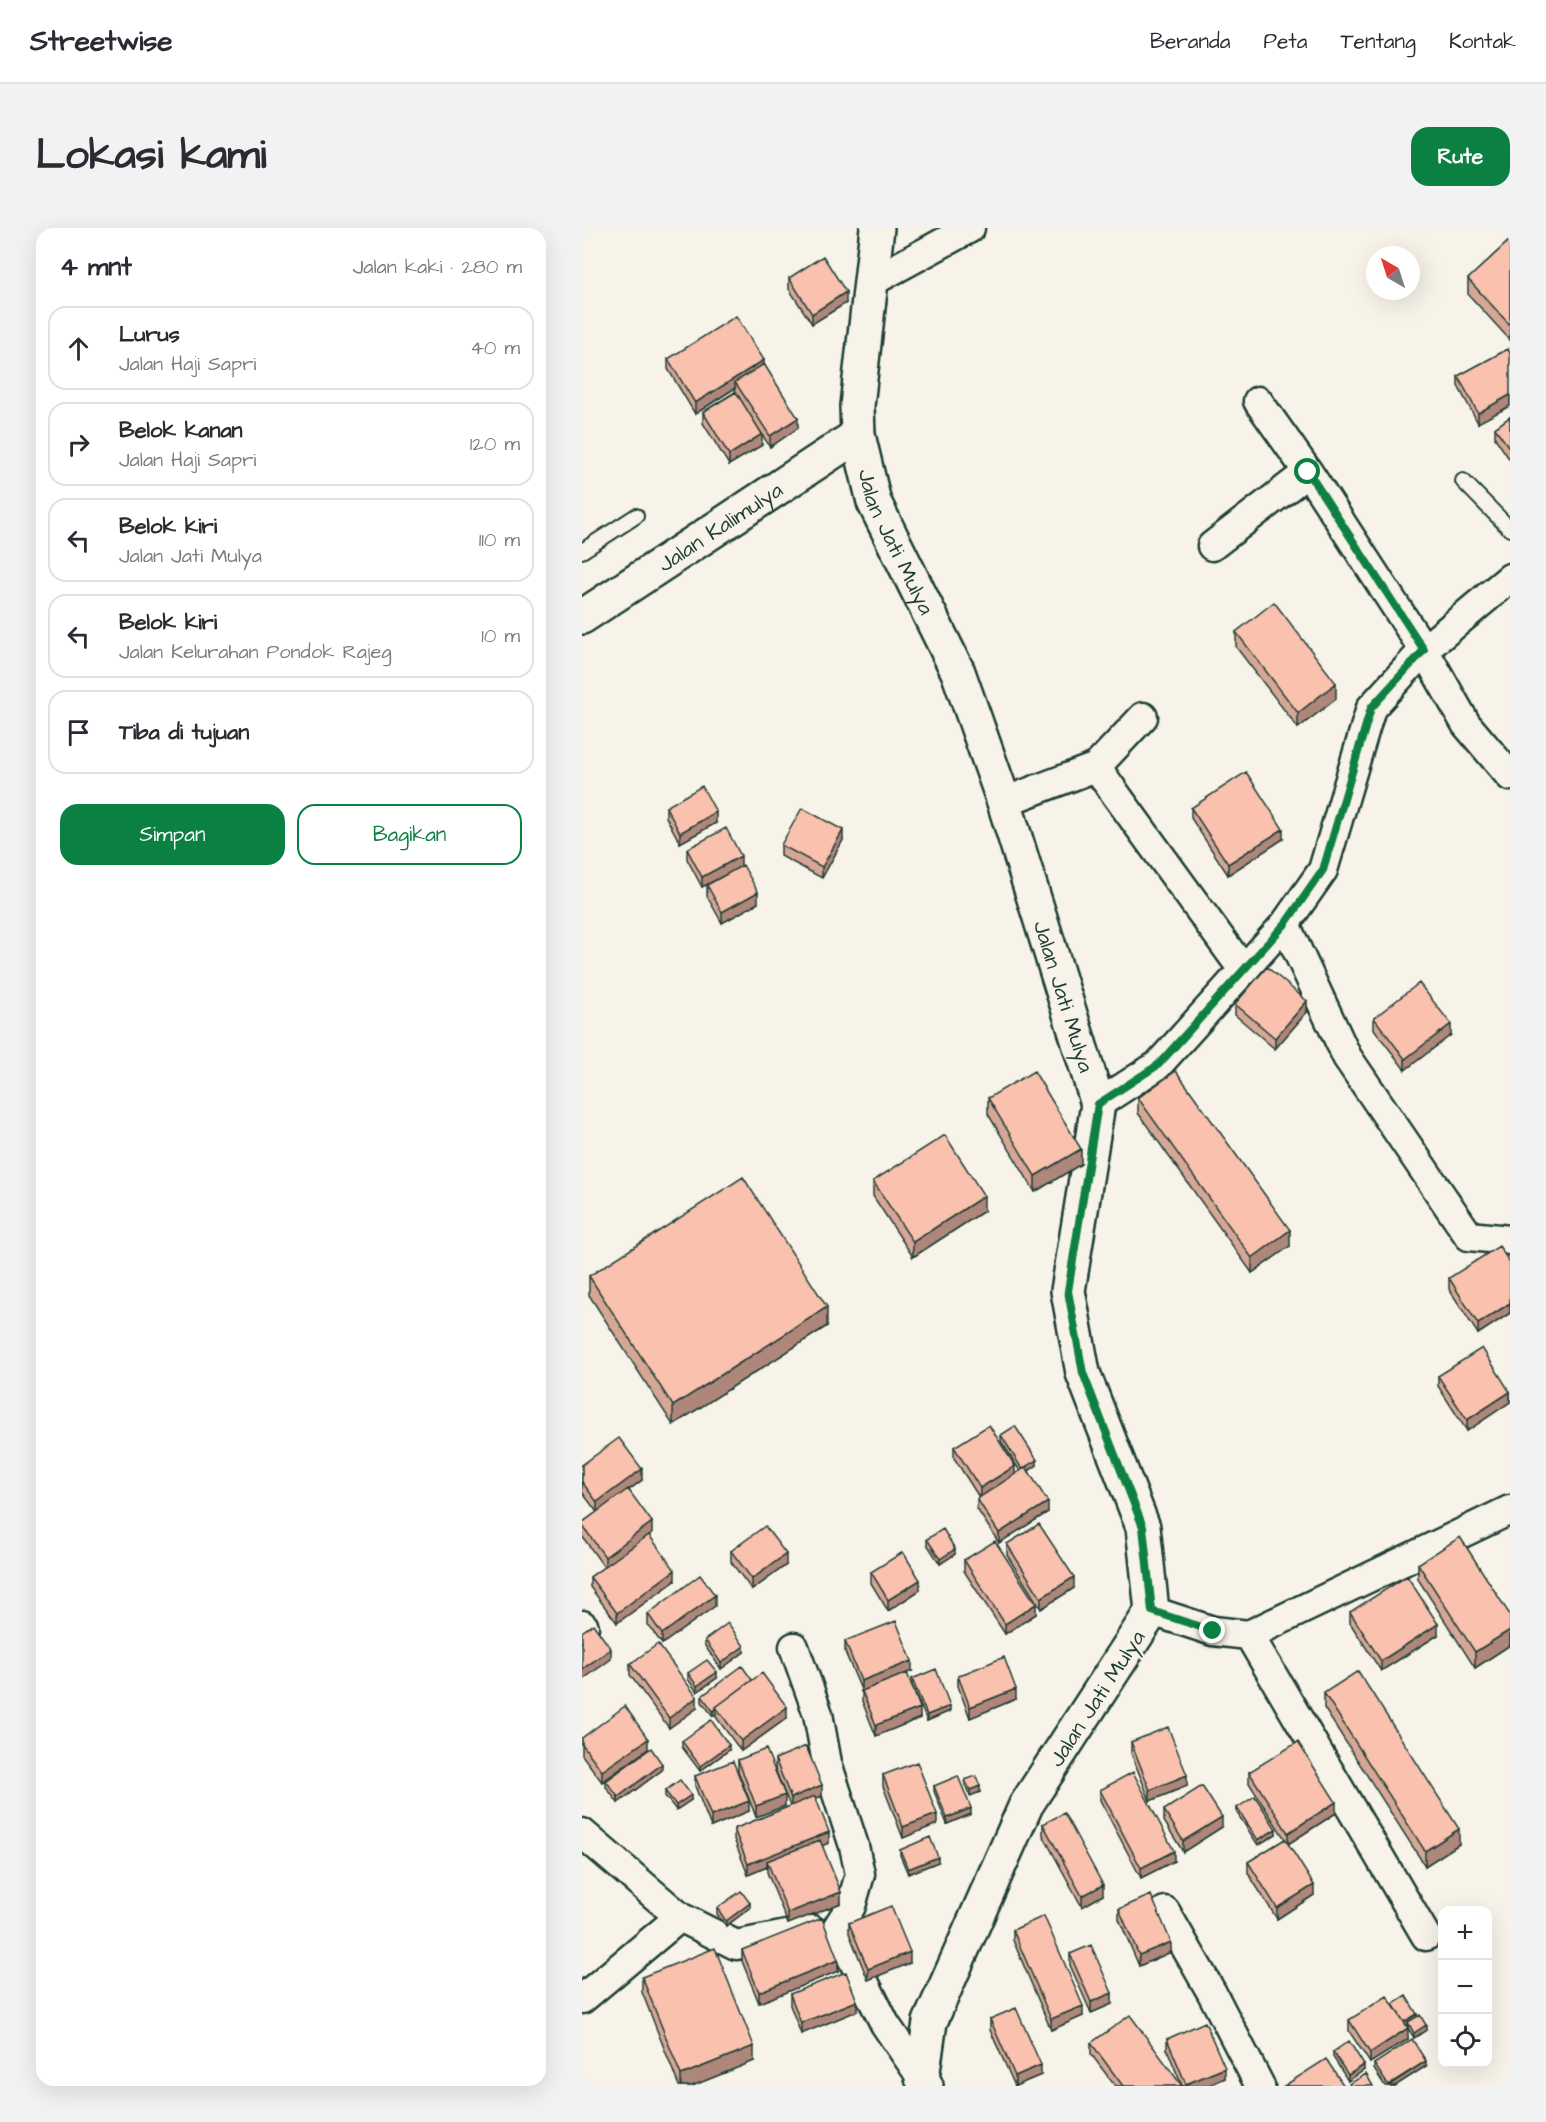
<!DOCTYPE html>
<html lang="id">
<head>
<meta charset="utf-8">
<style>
  :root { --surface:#fff; --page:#f2f2f3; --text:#2b2b33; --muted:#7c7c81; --line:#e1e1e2; --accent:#0b8043 }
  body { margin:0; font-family:"Architects Daughter",sans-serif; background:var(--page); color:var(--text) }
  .controls { position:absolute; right:18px; bottom:18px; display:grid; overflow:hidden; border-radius:12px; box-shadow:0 6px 24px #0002 }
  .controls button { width:54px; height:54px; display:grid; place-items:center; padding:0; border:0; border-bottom:2px solid var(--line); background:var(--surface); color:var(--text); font:30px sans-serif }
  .compass { position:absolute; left:784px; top:18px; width:54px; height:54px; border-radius:50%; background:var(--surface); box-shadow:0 6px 24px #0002; rotate:321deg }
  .stop { position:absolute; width:18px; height:18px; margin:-14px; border:4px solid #0b8043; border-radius:50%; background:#fff }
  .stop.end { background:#0b8043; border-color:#fff; box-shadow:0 2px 6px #0008 }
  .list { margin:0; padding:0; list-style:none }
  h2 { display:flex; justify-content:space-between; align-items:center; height:78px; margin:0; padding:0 24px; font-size:26px }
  h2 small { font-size:20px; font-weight:400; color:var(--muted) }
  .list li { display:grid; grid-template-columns:39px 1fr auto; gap:18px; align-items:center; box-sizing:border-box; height:84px; margin:0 12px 12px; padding:0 12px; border:2px solid var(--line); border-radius:18px }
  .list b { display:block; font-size:22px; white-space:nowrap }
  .list p { margin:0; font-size:20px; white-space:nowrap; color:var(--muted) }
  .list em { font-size:20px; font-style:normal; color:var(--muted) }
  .actions { display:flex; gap:12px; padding:18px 24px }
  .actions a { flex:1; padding:14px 0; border:2px solid var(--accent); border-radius:18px; text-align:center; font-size:21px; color:var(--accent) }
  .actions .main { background:var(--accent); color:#fff }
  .icon { flex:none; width:33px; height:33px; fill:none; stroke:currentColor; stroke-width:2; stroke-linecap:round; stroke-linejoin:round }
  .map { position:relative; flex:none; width:928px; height:1858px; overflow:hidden; border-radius:18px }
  header { display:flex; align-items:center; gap:36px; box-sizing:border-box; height:84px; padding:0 30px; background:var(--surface); border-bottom:2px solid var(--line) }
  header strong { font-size:28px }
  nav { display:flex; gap:33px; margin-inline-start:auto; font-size:21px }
  .intro { display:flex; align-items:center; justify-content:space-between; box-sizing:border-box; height:144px; padding:0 36px }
  h1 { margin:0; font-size:42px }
  .button { padding:15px 27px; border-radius:18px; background:var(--accent); color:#fff; font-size:21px; font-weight:700 }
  main { display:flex; gap:36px; padding:0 36px }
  aside { flex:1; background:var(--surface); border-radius:18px; box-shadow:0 6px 24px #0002 }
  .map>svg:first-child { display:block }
</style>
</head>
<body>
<header>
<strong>Streetwise</strong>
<nav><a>Beranda</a><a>Peta</a><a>Tentang</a><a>Kontak</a></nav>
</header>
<div class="intro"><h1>Lokasi kami</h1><a class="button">Rute</a></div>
<main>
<aside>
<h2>4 mnt<small>Jalan kaki · 280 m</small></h2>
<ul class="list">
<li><svg class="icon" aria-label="ahead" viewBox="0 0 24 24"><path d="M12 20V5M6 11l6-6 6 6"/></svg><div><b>Lurus</b><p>Jalan Haji Sapri</p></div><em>40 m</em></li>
<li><svg class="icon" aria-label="right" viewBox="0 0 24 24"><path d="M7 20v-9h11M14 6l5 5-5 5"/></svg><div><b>Belok kanan</b><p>Jalan Haji Sapri</p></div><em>120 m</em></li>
<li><svg class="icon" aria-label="left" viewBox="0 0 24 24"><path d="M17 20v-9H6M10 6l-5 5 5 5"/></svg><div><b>Belok kiri</b><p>Jalan Jati Mulya</p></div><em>110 m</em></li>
<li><svg class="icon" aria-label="left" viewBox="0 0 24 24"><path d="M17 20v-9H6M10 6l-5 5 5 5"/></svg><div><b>Belok kiri</b><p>Jalan Kelurahan Pondok Rajeg</p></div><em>10 m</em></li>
<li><svg class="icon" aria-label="arrive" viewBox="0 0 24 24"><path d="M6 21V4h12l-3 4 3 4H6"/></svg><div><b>Tiba di tujuan</b></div></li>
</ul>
<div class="actions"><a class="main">Simpan</a><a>Bagikan</a></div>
</aside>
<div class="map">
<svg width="928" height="1858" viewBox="0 0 928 1858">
  <rect width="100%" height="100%" fill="#f7f3e8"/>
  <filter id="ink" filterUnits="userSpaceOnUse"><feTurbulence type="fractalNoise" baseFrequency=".0167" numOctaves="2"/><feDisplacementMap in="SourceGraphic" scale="12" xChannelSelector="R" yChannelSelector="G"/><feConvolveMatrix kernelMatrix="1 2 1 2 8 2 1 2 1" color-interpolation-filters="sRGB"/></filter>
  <g filter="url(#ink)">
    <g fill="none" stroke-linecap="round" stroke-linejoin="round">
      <g stroke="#1f3d34" stroke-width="18">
        <path id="service" d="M881,253L928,301
          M0,323L54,288"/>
      </g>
      <g stroke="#1f3d34" stroke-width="33">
        <path id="minor" d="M289,54L388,0
          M676,173L726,244L842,422L884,496L928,548
          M630,318L726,244
          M514,539L561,489
          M422,574L514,539L662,743
          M703,696L765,829L887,1008L928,1012
          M516,876L576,837L703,696L741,642L789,480L842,422L928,350
          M570,1383L631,1403L667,1407L928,1282
          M0,1397L2,1399
          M667,1407L844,1708
          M212,1419L236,1486L245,1535L272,1618L278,1646L269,1678L255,1700
          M0,1605L98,1689L154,1717L230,1702
          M583,1683L630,1765L678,1858
          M255,1700L303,1796L340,1850
          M0,1771L98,1689"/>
      </g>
      <g stroke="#1f3d34" stroke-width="38">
        <g id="tertiary">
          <path id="s1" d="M0,389L276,207"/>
        </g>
      </g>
      <g stroke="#1f3d34" stroke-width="38">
        <g id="secondary">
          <path id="s2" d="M295,0L275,178L276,207L292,274L376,444L422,574L516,876L486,1063L501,1145L561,1299L570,1383L444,1577L348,1794L340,1850L344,1858"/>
        </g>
      </g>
      <use href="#service" stroke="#f7f3e8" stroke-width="14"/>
      <use href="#minor" stroke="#f7f3e8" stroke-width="28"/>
      <use href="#tertiary" stroke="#f7f3e8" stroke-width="33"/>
      <use href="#secondary" stroke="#f7f3e8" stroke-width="33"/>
    </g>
    <path fill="#d6a696" stroke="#1f3d34" stroke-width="1.5" d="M928,12V112L886,66V51Z
      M207,50L264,75L230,96L207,61Z
      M926,121L896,195L876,158V148Z
      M86,131L182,136L216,200L188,219L169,189L180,217L147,237L121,195V184L153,164V160L113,186L86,141Z
      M928,189V232L913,210V200Z
      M654,404L754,471L716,500L654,419Z
      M84,579L134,595L98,615L84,589Z
      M609,580L701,611L646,647L609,590Z
      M261,612L240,650L199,628V617Z
      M105,621L159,638L176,675L140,695L125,668V657L141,648L120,659L105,631Z
      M653,776L725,784L693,821L653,787Z
      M792,790L869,807L823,842L792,801Z
      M406,870L499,936L453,964L406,886Z
      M556,870L708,1018L670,1045L556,885Z
      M291,953L402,983L331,1029L291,968Z
      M928,1035V1085L896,1106L867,1061V1050Z
      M7,1048L245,1098L91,1197L7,1067Z
      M856,1148L928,1163V1174L885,1203L856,1158Z
      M419,1207L455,1237L447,1243L466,1284L417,1315L395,1281V1271L397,1269L372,1230V1219L433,1246L438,1243L419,1213Z
      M0,1237L60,1252L47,1262L70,1305L67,1307L93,1353L35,1395L8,1359V1349L22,1339L0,1308V1295L15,1284L0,1264Z
      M345,1311L373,1326L358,1336L345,1316Z
      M425,1316L492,1360L459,1381L425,1327Z
      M149,1323L204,1337L170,1362L149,1334Z
      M382,1332L454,1386L423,1406L382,1343Z
      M836,1336L928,1387V1417L893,1440L836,1351Z
      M289,1344L338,1362L306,1383L289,1355Z
      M133,1378L80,1416L66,1397V1386Z
      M768,1384L856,1407L799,1443L768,1395Z
      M123,1412L162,1424L139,1441L123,1418Z
      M263,1413L330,1443L325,1445L338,1490L294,1508L280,1473V1464L263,1424Z
      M48,1436L115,1480L87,1500L48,1447Z
      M106,1445L135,1450L115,1464L106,1451Z
      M376,1448L434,1471L388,1490L376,1458Z
      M330,1451L368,1483L345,1493L330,1457Z
      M170,1452L205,1490L159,1523L134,1489V1486L131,1488L120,1474V1468Z
      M742,1465L877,1616L843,1638L742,1480Z
      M0,1510L66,1521L20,1554L0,1527Z
      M100,1513L147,1522L118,1543L100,1519Z
      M549,1514L605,1558L568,1573L549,1525Z
      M193,1531L240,1568L234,1570L247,1615L240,1617L259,1675L206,1696L185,1644V1639L166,1647L152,1611V1601L208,1578L193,1541Z
      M156,1532L203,1578L174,1589L156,1543Z
      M80,1542L36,1575L24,1559V1553Z
      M667,1544L754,1585L706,1616L732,1667L695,1691L666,1645V1634L703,1611L667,1555Z
      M301,1547L355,1596L321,1610L301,1558Z
      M113,1548L167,1583L129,1599L113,1558Z
      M383,1552L398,1564L388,1568L383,1557Z
      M352,1558L389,1586L365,1596L352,1563Z
      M518,1562L592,1633L559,1650L518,1572Z
      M83,1563L109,1572L94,1582L83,1568Z
      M655,1580L694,1606L676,1617L655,1585Z
      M582,1582L640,1599L601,1624L582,1593Z
      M461,1596L521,1667L500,1679L461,1607Z
      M318,1622L356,1634L326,1646L318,1627Z
      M135,1680H168L144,1698L135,1686Z
      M537,1681L589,1724L557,1738L537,1691Z
      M267,1695L328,1735L286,1752L267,1705Z
      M431,1702L501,1788L469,1802L431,1712Z
      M160,1722L256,1743L177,1775L160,1733Z
      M488,1726L530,1776L509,1785L488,1737Z
      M60,1749L172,1833L110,1858H97L60,1764Z
      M208,1766L275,1783L219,1806L208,1777Z
      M811,1777L835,1789L844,1802L832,1810L826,1800V1797L824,1798L826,1811L788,1835L767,1803V1792Z
      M408,1791L459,1847L433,1858L408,1802Z
      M585,1811L643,1850L625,1858H600L585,1821Z
      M509,1815L600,1858H533L509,1826Z
      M751,1824L782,1842L766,1853L751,1829Z
      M792,1836L844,1838L813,1858H803L792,1841Z"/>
    <path fill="#ae877a" stroke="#1f3d34" stroke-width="1.5" d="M264,64V75L230,96V86Z
      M182,132V143L153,154V160L113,186V175Z
      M928,167V178L896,195V185Z
      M216,190V200L188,219V208Z
      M180,206V217L147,237V227Z
      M754,455V471L716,500V485Z
      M134,584V595L98,615V605Z
      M701,601V611L646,647V636Z
      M261,602V612L240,650V639Z
      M159,628V639L120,659V649Z
      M176,664V675L140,695V684Z
      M725,773V784L693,821V810Z
      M869,796V807L823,842V831Z
      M499,921V936L453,964V948Z
      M402,968V983L331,1029V1014Z
      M708,1002V1018L670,1045V1030Z
      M928,1075V1085L896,1106V1096Z
      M245,1079V1098L91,1197V1178Z
      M928,1164V1174L885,1203V1192Z
      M455,1232V1237L440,1247V1241Z
      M433,1238V1248L398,1270V1260Z
      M60,1241V1252L15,1285V1274Z
      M466,1274V1284L417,1315V1305Z
      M70,1294V1305L23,1339V1329Z
      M373,1321V1326L358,1336V1331Z
      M204,1326V1337L170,1362V1351Z
      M93,1342V1353L35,1395V1385Z
      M492,1349V1360L459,1381V1370Z
      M338,1352V1362L306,1383V1372Z
      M133,1367V1378L80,1416V1406Z
      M454,1376V1386L423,1406V1396Z
      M856,1396V1407L799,1443V1433Z
      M928,1402V1417L893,1440V1424Z
      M162,1418V1424L139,1441V1435Z
      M29,1421V1431L0,1452V1441Z
      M330,1433V1443L279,1464V1453Z
      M135,1444V1450L115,1464V1458Z
      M434,1461V1471L388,1490V1479Z
      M115,1469V1480L87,1500V1490Z
      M368,1478V1483L345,1493V1487Z
      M205,1479V1490L159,1523V1513Z
      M338,1480V1490L294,1508V1497Z
      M134,1481V1486L131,1488V1483Z
      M66,1511V1521L20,1554V1543Z
      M147,1517V1522L118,1543V1538Z
      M80,1536V1542L36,1575V1569Z
      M605,1547V1558L568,1573V1562Z
      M240,1557V1568L209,1581V1570Z
      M398,1558V1564L388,1568V1562Z
      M109,1567V1572L94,1582V1577Z
      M203,1567V1578L174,1589V1578Z
      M167,1573V1583L129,1599V1588Z
      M754,1574V1585L706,1616V1605Z
      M389,1580V1586L365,1596V1590Z
      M355,1586V1596L321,1610V1599Z
      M640,1589V1599L601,1624V1613Z
      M694,1601V1606L676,1617V1612Z
      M877,1601V1616L843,1638V1623Z
      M247,1604V1615L188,1639L185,1633V1639L166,1647V1636Z
      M592,1623V1633L559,1650V1640Z
      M356,1629V1634L326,1646V1641Z
      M521,1657V1667L500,1679V1668Z
      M732,1657V1667L695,1691V1680Z
      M259,1664V1675L206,1696V1685Z
      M168,1675V1680L144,1698V1693Z
      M589,1714V1724L557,1738V1727Z
      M328,1724V1735L286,1752V1741Z
      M256,1732V1743L177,1775V1764Z
      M530,1765V1776L509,1785V1774Z
      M275,1773V1783L219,1806V1795Z
      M501,1778V1788L469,1802V1791Z
      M835,1786V1791L826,1794V1797L822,1799V1794Z
      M844,1797V1802L832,1810V1805Z
      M826,1800V1811L788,1835V1825Z
      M172,1818V1833L110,1858H99V1847Z
      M844,1833V1838L813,1858H806Z
      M459,1837V1847L433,1858V1848Z
      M782,1837V1842L766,1853V1847Z
      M643,1840V1850L625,1858H604V1856Z"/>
    <path fill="#f9c1ae" stroke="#1f3d34" stroke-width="1.5" d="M928,12V97L886,51Z
      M241,28L264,64L230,86L207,50Z
      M154,88L182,132L113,175L86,131Z
      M926,121L928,125V167L896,185L876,148Z
      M182,136L216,190L188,208L153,154Z
      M154,164L180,206L147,227L121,184Z
      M928,189V221L913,200Z
      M692,374L754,455L716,485L654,404Z
      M664,544L701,601L646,636L609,580Z
      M120,558L134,584L98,605L84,579Z
      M220,580L261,602L240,639L199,617Z
      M144,600L159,628L120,649L105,621Z
      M161,637L176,664L140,684L125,657Z
      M685,739L725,773L693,810L653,776Z
      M837,755L869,796L823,831L792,790Z
      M452,843L499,921L453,948L406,870Z
      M594,843L708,1002L670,1030L556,870Z
      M363,907L402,968L331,1014L291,953Z
      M161,949L245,1079L91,1178L7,1048Z
      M917,1018L928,1035V1075L896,1096L867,1050Z
      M900,1120L928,1164L885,1192L856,1148Z
      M407,1197L433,1238L398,1260L372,1219Z
      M433,1198L455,1232L440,1241L419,1207Z
      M37,1210L60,1241L15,1274L0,1254V1237Z
      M444,1239L466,1274L417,1305L395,1271Z
      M46,1261L70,1294L23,1329L0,1297V1295Z
      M457,1296L492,1349L459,1370L425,1316Z
      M183,1298L204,1326L170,1351L149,1323Z
      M361,1301L373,1321L358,1331L345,1311Z
      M67,1307L93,1342L35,1385L8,1349Z
      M878,1309L928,1387V1402L893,1424L836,1336Z
      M413,1313L454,1376L423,1396L382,1332Z
      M321,1324L338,1352L306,1372L289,1344Z
      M118,1347L133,1367L80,1406L66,1386Z
      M825,1348L856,1396L799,1433L768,1384Z
      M314,1393L330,1433L279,1453L263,1413Z
      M146,1395L162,1418L139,1435L123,1412Z
      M11,1396L29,1421L0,1441V1404Z
      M76,1416L115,1469L87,1490L48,1436Z
      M422,1429L434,1461L388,1479L376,1448Z
      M125,1432L135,1444L115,1458L106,1445Z
      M160,1438L170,1452L134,1479V1481L131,1483L120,1468Z
      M354,1441L368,1478L345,1487L330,1451Z
      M776,1443L877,1601L843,1623L742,1465Z
      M180,1445L205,1479L159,1513L134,1479Z
      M325,1445L338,1480L294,1497L280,1463Z
      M43,1478L66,1511L20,1543L0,1516V1510Z
      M129,1492L147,1517L118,1538L100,1513Z
      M586,1499L605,1547L568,1562L549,1514Z
      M716,1514L754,1574L706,1605L667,1544Z
      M224,1518L240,1557L209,1570L193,1531Z
      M69,1520L80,1536L36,1569L24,1553Z
      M184,1521L203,1567L174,1578L156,1532Z
      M151,1533L167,1573L129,1588L113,1548Z
      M335,1534L355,1586L321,1599L301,1547Z
      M551,1544L592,1623L559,1640L518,1562Z
      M376,1548L389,1580L365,1590L352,1558Z
      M394,1548L398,1558L388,1562L383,1552Z
      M98,1552L109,1567L94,1577L83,1563Z
      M620,1558L640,1589L601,1613L582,1582Z
      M233,1568L247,1604L166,1636L152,1601Z
      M673,1568L694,1601L676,1612L655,1580Z
      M482,1585L521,1657L500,1668L461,1596Z
      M348,1609L356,1629L326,1641L318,1622Z
      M703,1611L732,1657L695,1680L666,1634Z
      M238,1612L259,1664L206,1685L185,1633Z
      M159,1663L168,1675L144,1693L135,1680Z
      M569,1667L589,1714L557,1727L537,1681Z
      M309,1678L328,1724L286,1741L267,1695Z
      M462,1688L501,1778L469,1791L431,1702Z
      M240,1690L256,1732L177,1764L160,1722Z
      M509,1717L530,1765L509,1774L488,1726Z
      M133,1720L172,1818L99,1847L60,1749Z
      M264,1744L275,1773L219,1795L208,1766Z
      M805,1768L826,1800L788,1825L767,1792Z
      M824,1768L835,1786L822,1794L811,1776Z
      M434,1780L459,1837L433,1848L408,1791Z
      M548,1787L600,1858H541L509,1815Z
      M838,1787L844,1797L832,1805L826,1794Z
      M623,1794L643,1840L604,1856L585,1811Z
      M830,1811L844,1833L806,1857L792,1836Z
      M767,1813L782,1837L766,1847L751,1824Z
      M744,1831L762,1858H702Z
      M784,1846L791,1858H768L767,1856Z"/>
  </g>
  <g fill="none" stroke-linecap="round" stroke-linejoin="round" filter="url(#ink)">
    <path stroke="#0b8043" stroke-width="8" d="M631,1403L570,1383L561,1299L501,1145L486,1063L516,876L576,837L703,696L741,642L789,480L842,422L726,244"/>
  </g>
  <g text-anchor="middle" stroke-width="4.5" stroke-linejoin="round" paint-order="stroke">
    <g font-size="22" fill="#1f3d34" stroke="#f7f3e8">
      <text dy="8" stroke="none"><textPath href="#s1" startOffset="165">Jalan Kalimulya</textPath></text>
      <text dy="8" stroke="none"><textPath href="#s2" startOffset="322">Jalan Jati Mulya</textPath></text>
      <text dy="8" stroke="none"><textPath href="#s2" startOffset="808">Jalan Jati Mulya</textPath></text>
      <text transform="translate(514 1470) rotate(-57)" y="8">Jalan Jati Mulya</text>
    </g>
  </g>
</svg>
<div class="controls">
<button>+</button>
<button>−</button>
<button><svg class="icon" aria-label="locate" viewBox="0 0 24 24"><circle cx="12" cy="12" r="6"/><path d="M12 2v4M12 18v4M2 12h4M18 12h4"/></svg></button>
</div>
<svg class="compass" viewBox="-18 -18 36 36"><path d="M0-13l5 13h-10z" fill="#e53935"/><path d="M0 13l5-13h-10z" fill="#7c7c81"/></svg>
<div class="stop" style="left:726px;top:244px"></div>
<div class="stop end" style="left:631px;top:1403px"></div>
</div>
</main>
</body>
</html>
